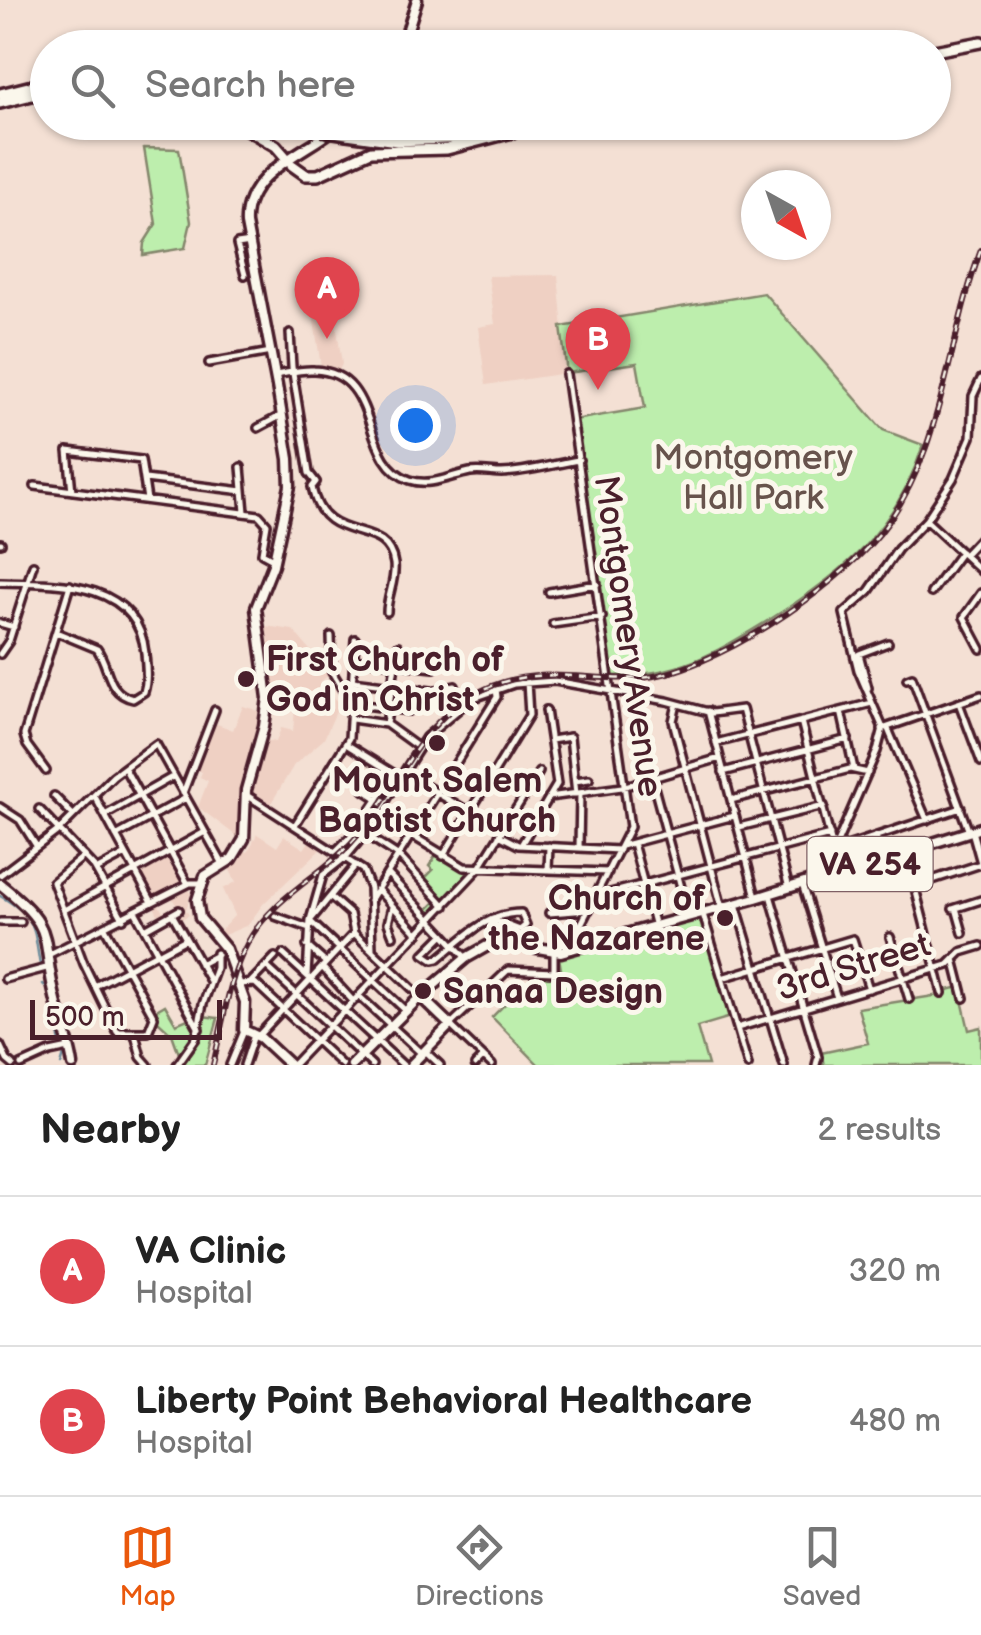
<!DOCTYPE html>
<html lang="en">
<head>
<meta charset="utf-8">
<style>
  :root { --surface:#fff; --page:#f2f2f2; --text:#222; --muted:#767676; --line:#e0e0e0; --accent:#ea580c }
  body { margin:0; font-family:"Balsamiq Sans",sans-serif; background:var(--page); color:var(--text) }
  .compass { position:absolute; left:741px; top:170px; width:90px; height:90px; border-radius:50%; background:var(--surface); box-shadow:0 2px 8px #0004; rotate:140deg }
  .scale { position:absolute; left:30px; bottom:25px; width:192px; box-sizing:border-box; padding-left:10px; border:5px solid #4a1f2b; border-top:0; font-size:28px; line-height:35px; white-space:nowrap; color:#4a1f2b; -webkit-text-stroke:8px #fbf7ec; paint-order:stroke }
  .you { position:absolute; left:415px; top:425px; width:35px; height:35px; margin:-25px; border:8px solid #fff; border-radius:50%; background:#1a73e8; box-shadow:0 0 0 15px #1a73e833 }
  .badge { display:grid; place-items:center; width:65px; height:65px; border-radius:50%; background:var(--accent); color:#fff; font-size:32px; font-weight:700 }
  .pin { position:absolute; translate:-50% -82px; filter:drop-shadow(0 2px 5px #0008) }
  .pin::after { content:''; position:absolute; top:52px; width:35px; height:30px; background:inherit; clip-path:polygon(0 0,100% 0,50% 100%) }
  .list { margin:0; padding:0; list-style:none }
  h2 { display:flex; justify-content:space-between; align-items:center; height:130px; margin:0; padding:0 40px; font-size:42px }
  h2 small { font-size:32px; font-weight:400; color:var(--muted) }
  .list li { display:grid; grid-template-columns:65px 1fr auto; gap:30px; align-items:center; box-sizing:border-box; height:150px; padding:0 40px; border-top:2px solid var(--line) }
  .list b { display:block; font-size:38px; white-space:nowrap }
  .list p { margin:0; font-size:32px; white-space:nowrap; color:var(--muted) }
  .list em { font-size:32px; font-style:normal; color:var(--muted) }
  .icon { flex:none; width:55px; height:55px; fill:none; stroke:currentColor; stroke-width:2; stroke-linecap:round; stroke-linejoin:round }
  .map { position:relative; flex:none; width:981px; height:1065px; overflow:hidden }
  .search { position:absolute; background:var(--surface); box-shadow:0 2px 8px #0004; left:30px; right:30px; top:30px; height:110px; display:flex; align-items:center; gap:25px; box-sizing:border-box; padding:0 35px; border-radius:55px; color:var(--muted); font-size:38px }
  .sheet { height:430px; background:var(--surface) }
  nav { display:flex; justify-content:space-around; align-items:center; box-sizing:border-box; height:140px; border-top:2px solid var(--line); background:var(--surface); font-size:28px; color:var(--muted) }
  nav a { display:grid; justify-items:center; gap:5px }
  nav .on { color:var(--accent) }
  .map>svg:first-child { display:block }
</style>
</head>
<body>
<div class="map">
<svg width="981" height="1065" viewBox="0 0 981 1065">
  <rect width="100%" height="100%" fill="#f4e0d4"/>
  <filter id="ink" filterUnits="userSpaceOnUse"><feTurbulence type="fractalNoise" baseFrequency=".01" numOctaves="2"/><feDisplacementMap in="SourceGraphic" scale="20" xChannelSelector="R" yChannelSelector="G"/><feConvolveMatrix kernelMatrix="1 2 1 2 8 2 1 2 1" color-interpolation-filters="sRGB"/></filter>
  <g filter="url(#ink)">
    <path fill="#efd0c3" d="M558,275L567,373L486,385L478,327L495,324L488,276Z
      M334,309L342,364L338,372L321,366L313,315Z
      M265,626L293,630L330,674L319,683L337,701L338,707L324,739L294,765L270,805L250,791L264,740L276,742L281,728L293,731L295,709L272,704L273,662L267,650L269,643Z
      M243,706L259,711L258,731L241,789L239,838L198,807L208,781L200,777L202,772L194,769L212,722L233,730Z
      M257,834L277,847L284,836L304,849L311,839L323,847L263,904L248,925L222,936L219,932L235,915L223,889L236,882L228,866L243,850L248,852Z
      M169,855L191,893L186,910L189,915L178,921L175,916L180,912L169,892L156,900L165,916L160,919L138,873Z"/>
    <path fill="#bdeead" stroke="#84866c" stroke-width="2.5" d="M144,148L179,149L191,222L185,248L143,255L144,243L156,224Z
      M764,293L883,430L923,445C896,531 842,574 769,620C712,655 680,675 612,676L574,420L645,408L637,363L567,373L561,327Z
      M436,855L461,870L475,871L431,918L425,912L439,898L423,880L433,870L429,866Z
      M701,918L731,1017L697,1027L708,1065H539L492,1017L508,1001L509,984L539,990L540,975L560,977L565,994L559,957Z
      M959,987L969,1030L981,1027V1065H824L821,1053L868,1043L858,1008L940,995L944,994V991Z
      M165,1005L176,1024L190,1018L198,1032L202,1016L218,1018L205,1065H183L172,1034L158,1021L153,1024V1012Z"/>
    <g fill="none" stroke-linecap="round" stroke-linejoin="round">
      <path stroke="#72909e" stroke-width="2.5" d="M0,896C38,918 33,927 40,965
        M43,984L47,988L61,1046
        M61,1065L64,1054"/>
      <g stroke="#4a1f2b" stroke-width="12">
        <path id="minor" d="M245,275L237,244L251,242
          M290,333L292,367L309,473L316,482L312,487C324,550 387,515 394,564C396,580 387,596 387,612
          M209,363L271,352
          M566,374L630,827L568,950
          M275,375C288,373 301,369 314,370C384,373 357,462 410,480C430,487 450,476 470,472C481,470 491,473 502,473C527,472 554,464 579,460
          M258,428L282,415
          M241,467L245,512
          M145,479L243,491
          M35,486L259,515L267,524L262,553L273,559
          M72,491L68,451L141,460L147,500
          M926,520L981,571
          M0,543H1
          M964,555L981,537
          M0,582C55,583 138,580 145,653C146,666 148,680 144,692L133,699C106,693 110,667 97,649L56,632
          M549,592L597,584
          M931,593L961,552
          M981,593L964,617L981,649
          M0,623L14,627
          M553,624L602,617
          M331,636L332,672L351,703L409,711
          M0,654L9,641L33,565
          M354,659L434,668
          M907,679L912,677L969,832
          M353,681L431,691L455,686
          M868,688L859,654L888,643
          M959,703L981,762
          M677,704L673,721L722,908
          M708,711L756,897
          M841,711L854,769
          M352,719L386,724L419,748
          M801,721L833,849
          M386,724L398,646
          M637,724L689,917
          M882,729L981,695
          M888,729L927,820
          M551,740L570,737L576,794
          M716,743L872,703
          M346,744L401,778
          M125,769L188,884
          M46,771L27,745L24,735L70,585
          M723,772L848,739
          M404,773L464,809
          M575,781L589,779
          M364,790L378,799
          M183,793L215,710
          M245,794L363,870L370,888L372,949
          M94,795L152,902
          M54,796L73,815
          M549,797L622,787L720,758
          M731,800L850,769L868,773
          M0,807L20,820L37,847
          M39,809L94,867L123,919
          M105,815L174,776
          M378,815L464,867L608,872
          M295,825L349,738L355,639
          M739,827L824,806
          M972,831L981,863
          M365,834L399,856L445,906
          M499,835L518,845L619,850
          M116,836L186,798
          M876,837L884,858
          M633,843L655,927
          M521,845L557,784L546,710
          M621,846L734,816
          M579,848L580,793
          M336,851L357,830L394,774
          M832,851L961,808
          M906,853L942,993
          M84,856L53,882L84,964L117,1032H148L154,1017L105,928
          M443,856L529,715L527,682
          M356,865L310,921L406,1011
          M96,870L126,854
          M548,870L549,846
          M388,874L466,958
          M0,875L59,830L113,776L156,744L223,864
          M823,875L877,751L883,728L858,670L844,613L869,591L898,549L926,520L953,479L971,437L973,396L981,379
          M802,884L837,998
          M914,886L981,864
          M378,890L418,934
          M770,895L818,1057L816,1065
          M595,897L830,835
          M332,898L350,914L354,933L421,997
          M370,901L497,697L496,689
          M736,904L784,1065
          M392,907L388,923L393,936
          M956,908L963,933
          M66,909L205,832
          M953,909L981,900
          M136,913L199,1029
          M549,913L589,910
          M172,914L210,981
          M703,914L748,1065
          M275,916L309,928
          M0,922H21
          M145,929L179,910
          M444,934L424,954L433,960L438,959C464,938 486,913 521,913L526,925L520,930L499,922H486
          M890,937L909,999
          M307,946L326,963
          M50,954L190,883H204
          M158,954L186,939
          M283,954L403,1065
          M954,959L964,998
          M200,964L217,955
          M266,966L372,1065
          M322,967L353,1001
          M307,976L310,920L323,875L347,856L365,834L426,737L471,699L514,684L555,681L667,701L712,713L742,709L789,888
          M722,978L853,939L869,989
          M5,979L50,967
          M251,982L275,957
          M238,984L255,983L342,1065
          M95,986L157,953
          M359,996L422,1054
          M737,1028L948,965L961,952L981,946
          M135,1034L141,1057L148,1065
          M258,1036L354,933
          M0,1045L7,1060L13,1065
          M425,1051L440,1065
          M21,1065L50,1052L69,1048
          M177,1065L196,1038L203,1004L216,968V953
          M230,1065L244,1031
          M244,1065L254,1035
          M293,1065L479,868L539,772
          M475,1065L483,1057
          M492,1065L450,1025L508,970L554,972V952"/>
      </g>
      <g stroke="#4a1f2b" stroke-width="15">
        <path id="major" d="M402,48L417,0
          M0,884C58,930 40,934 55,997C60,1020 70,1042 73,1065
          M290,1065L261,1038L244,1030L245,1002L226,949L200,918L197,900L205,876L232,859L244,839L246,790L264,726L268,698L256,608L273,565L290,486L289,459L277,386L246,224C243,171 310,152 343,122
          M352,1065L419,998L466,958L489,945L503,942L561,952L756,898L981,828
          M411,1065L450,1025L421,997"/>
      </g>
      <g stroke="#4a1f2b" stroke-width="16">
        <path id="highway" d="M934,51L981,42
          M0,94L48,82
          M0,103L48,91
          M235,122L276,146L289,161
          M295,122L322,130
          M523,129L559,122
          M347,134L397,141L468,138
          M292,165L306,175H318L371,151L447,149L528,128"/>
      </g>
      <use href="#minor" stroke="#fbf7ec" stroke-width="5"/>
      <use href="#major" stroke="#fbf7ec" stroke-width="8"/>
      <use href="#highway" stroke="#fbf7ec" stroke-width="9"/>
      <g stroke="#4a1f2b" stroke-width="6">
        <path id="rail" d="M213,1065C223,1024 228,979 248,942C272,898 318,878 351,843C406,784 417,709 503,682C549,668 593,681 639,678C712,673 835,589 880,533C944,453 946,343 981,250"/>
      </g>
      <use href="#rail" stroke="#fbf7ec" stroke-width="2.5" stroke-dasharray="8" stroke-linecap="butt"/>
      <g stroke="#4a1f2b" stroke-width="16" stroke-linecap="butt">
        <path id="highway-bridge" d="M322,130L347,134"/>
      </g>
      <use href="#highway-bridge" stroke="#fbf7ec" stroke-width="9"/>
    </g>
  </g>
  <g fill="#4a1f2b" stroke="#fbf7ec" stroke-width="4">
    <circle cx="246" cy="679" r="10"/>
    <circle cx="437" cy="743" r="10"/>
    <circle cx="725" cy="918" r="10"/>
    <circle cx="423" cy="991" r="10"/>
  </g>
  <g text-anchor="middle" stroke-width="10" stroke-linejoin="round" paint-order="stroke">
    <rect fill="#fbf7ec" stroke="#7f6065" stroke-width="2.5" x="807.5" y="837" width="125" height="54" rx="8"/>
    <g font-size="32" font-weight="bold" fill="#4a1f2b">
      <text x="870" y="875">VA 254</text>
    </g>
    <g font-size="35" fill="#67534c" stroke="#fbf7ec">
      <text x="753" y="469">Montgomery<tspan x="753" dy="40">Hall Park</tspan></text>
    </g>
    <g font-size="35" fill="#4a1f2b" stroke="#fbf7ec">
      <text transform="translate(629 636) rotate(82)" y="12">Montgomery Avenue</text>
      <text transform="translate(853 966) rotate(-17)" y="12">3rd Street</text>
    </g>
    <g font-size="35" font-weight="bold" fill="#4a1f2b" stroke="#fbf7ec" text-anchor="start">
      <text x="266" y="671">First Church of<tspan x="266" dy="40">God in Christ</tspan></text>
      <text x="437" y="792" text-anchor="middle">Mount Salem<tspan x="437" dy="40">Baptist Church</tspan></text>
      <text x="705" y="910" text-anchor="end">Church of<tspan x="705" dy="40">the Nazarene</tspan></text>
      <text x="443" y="1003">Sanaa Design</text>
    </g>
  </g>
</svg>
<svg class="compass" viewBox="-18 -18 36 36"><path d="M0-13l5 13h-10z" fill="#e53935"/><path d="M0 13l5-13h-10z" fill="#767676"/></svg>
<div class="scale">500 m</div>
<div class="you"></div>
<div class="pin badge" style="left:327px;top:339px;background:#e0444e">A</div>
<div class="pin badge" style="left:598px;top:390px;background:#e0444e">B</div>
<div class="search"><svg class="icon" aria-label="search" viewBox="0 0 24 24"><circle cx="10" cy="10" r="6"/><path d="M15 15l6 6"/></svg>Search here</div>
</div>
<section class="sheet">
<h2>Nearby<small>2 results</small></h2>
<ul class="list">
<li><span class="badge" style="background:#e0444e">A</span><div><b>VA Clinic</b><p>Hospital</p></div><em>320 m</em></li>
<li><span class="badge" style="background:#e0444e">B</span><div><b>Liberty Point Behavioral Healthcare</b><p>Hospital</p></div><em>480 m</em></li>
</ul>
</section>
<nav>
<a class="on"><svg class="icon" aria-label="map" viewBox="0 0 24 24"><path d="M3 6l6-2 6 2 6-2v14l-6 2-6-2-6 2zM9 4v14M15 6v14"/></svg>Map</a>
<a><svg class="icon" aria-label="directions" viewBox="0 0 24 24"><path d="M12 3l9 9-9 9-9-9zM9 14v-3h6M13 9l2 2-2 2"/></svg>Directions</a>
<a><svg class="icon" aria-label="saved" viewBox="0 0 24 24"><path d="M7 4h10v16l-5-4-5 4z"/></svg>Saved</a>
</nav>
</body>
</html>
